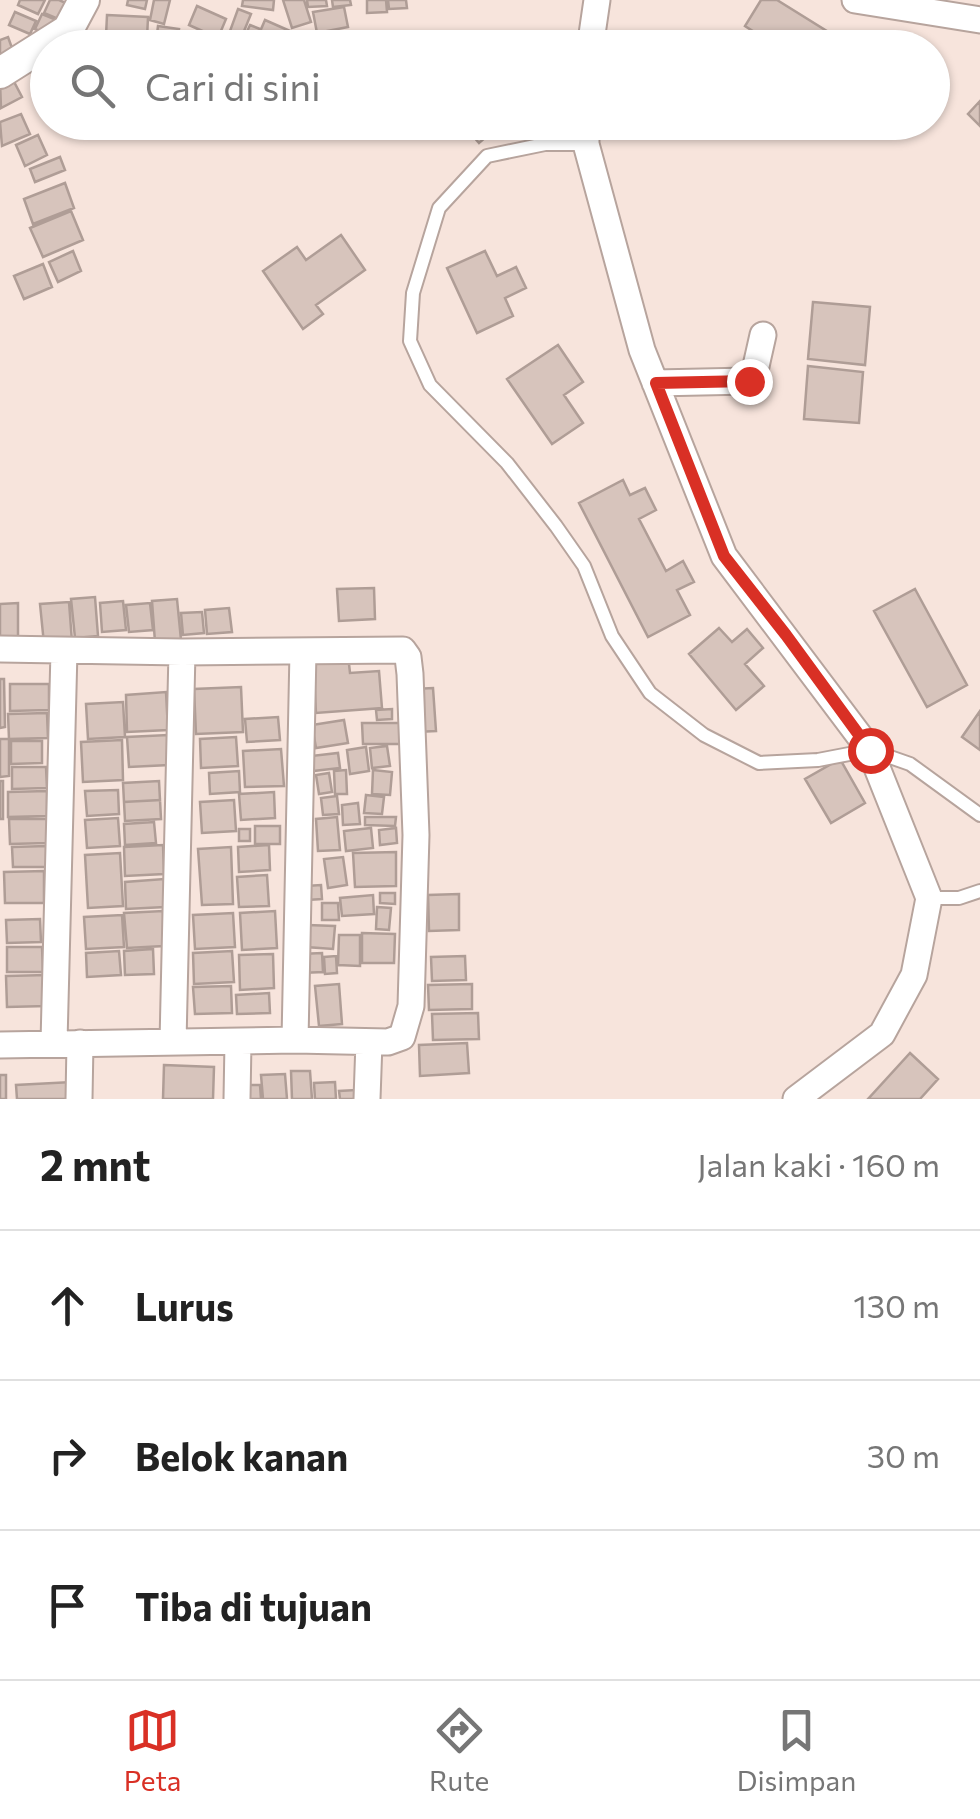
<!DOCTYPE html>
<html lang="id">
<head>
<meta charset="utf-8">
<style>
  :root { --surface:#fff; --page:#f6f6f6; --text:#222; --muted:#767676; --line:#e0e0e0; --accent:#d93025 }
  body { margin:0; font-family:Commissioner,sans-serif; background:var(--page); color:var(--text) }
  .stop { position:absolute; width:30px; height:30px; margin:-22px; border:8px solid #d93025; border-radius:50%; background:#fff }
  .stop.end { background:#d93025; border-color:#fff; box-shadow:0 2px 10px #0008 }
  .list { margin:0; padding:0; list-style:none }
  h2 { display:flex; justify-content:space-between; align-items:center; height:130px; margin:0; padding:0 40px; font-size:42px }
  h2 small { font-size:32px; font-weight:400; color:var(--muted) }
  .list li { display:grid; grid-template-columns:65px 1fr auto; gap:30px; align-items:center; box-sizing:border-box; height:150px; padding:0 40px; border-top:2px solid var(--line) }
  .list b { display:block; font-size:38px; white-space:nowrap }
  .list em { font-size:32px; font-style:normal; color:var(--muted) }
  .icon { flex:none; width:55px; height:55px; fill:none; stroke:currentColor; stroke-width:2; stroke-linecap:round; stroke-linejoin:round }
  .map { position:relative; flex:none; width:980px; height:1099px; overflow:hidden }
  .search { position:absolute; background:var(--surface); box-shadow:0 2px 8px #0004; left:30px; right:30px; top:30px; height:110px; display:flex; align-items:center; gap:25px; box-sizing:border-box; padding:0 35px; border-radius:55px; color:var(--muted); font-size:38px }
  .sheet { height:580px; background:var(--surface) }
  nav { display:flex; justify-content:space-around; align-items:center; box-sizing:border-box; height:140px; border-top:2px solid var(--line); background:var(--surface); font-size:28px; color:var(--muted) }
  nav a { display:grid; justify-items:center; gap:5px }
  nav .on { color:var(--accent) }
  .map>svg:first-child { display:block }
</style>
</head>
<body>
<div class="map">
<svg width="980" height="1099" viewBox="0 0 980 1099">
  <rect width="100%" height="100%" fill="#f7e4dc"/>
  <path fill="#d7c4bc" stroke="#af9d96" stroke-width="2.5" d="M20,0H45L38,14L18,5Z
    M50,0H59L77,8L70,24L44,13Z
    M128,0H147L145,9L127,5Z
    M154,0H170L164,24L150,20Z
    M243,0H274L273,10L242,6Z
    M283,0H304L311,22L292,28Z
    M307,0H326L327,6L308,7Z
    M332,0H350L351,5L333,7Z
    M367,0H386L387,12L367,13Z
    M388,0H406L407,8L389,9Z
    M761,0H777L846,43L843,48H770L773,44L745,26Z
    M197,6L226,19L218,38L189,25Z
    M344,7L348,27L317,33L313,12Z
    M238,9L251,14L242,36L230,31Z
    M15,12L36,21L30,34L9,25Z
    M42,14L59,21L53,37L35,29Z
    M107,15L148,17L147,39L106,36Z
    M265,20L290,31L283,48H270L256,41Z
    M250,25L260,29L254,43L244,38Z
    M158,26L179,29L177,44L156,42Z
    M8,37L17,62L0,68V40Z
    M111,40H131L132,48H111Z
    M11,76L22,97L1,108L0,82Z
    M980,101V126L968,114Z
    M21,114L30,134L2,146L0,122Z
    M49,122H93L90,134Z
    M461,122H503L479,143Z
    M38,135L47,155L25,166L16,145Z
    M60,157L65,170L35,182L30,169Z
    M65,183L74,208L33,224L24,199Z
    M71,211L83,240L43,257L30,228Z
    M341,235L365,270L316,305L323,314L303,329L263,271L297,247L306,260Z
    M73,251L81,271L58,282L49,262Z
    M485,251L497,276L516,267L526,288L505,298L513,316L477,333L447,268Z
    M43,264L52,287L24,299L14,276Z
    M813,302L870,307L865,365L808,359Z
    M558,345L583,382L564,395L583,423L552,444L507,379Z
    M808,366L863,372L859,423L804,419Z
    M623,480L630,495L645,488L656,510L639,519L666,571L683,561L694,582L677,590L690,615L648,637L579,503Z
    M374,588L375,619L339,621L337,589Z
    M915,589L967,685L927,707L874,611Z
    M95,597L98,636L75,638L71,599Z
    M177,599L181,640L155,642L152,601Z
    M123,601L126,630L102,632L100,603Z
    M69,602L72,642L44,644L40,604Z
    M18,603V638H0V604Z
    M150,603L153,630L129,632L126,605Z
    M229,608L232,632L207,634L205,610Z
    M202,612L204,633L183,635L181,613Z
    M719,628L732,642L747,629L763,648L745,664L764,686L736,710L689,654Z
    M348,655L350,673L379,671L382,708L316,713L313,658Z
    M0,679H4L5,727L0,728Z
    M10,684H49V710L10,711Z
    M241,687L243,732L196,734L194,689Z
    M433,688L436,731L416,732L414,689Z
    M166,692L168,730L127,732L126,695Z
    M123,702L125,737L88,739L86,704Z
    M392,709V719L377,720L376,710Z
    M980,711V750L962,737Z
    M47,713L48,738L9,739L8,714Z
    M278,717L280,740L247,742L245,719Z
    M344,720L348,743L316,748L312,725Z
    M362,723H402V744H363Z
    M168,735L169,765L129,767L127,737Z
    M236,737L238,766L201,768L200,739Z
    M0,739H9V776L0,777Z
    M122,740L123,780L83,782L81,742Z
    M11,741H42V763L11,764Z
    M387,746L390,766L372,768L370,748Z
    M366,747L369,771L350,774L347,750Z
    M281,749L284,786L245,787L243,751Z
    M338,753L340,768L313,771L311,756Z
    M840,759L865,803L831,823L805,779Z
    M12,767H46L47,788L12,789Z
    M346,770L347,794H335L334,771Z
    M373,770L392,772L390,795L372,794Z
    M239,771L240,792L210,794L209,773Z
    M329,773L332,792L319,794L316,775Z
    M0,781H3V819H0Z
    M159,781L160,800L124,802L123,783Z
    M118,790L119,814L87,816L85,791Z
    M47,791V816L8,817V792Z
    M274,792L275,818L241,820L239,794Z
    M366,795L384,797L382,814L364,813Z
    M337,796L339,814L323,815L321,798Z
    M160,800L161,819L125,821L124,802Z
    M234,800L236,831L202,833L200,802Z
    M358,803L360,824L343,825L342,805Z
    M337,817L340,850L318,851L316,819Z
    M365,817H396L395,826L365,825Z
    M118,818L120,846L87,848L85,820Z
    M9,819H47L48,843L10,844Z
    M154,822L156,843L125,845L124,824Z
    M255,826H280V844H255Z
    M371,828L373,848L346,851L344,831Z
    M396,828L397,843L380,845L379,830Z
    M239,829H250V841H239Z
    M163,845L164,874L125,876L124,847Z
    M269,845L270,870L239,872L238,847Z
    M47,846V867H13L12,847Z
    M231,847L233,904L202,905L198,849Z
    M396,852V886L355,887L353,853Z
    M120,853L123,906L88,908L85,855Z
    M343,857L347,885L328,888L324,859Z
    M44,871V903H5L4,872Z
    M267,875L269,906L239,907L237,877Z
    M164,879L165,907L126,909L125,882Z
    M321,885L322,899L307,900L306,886Z
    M380,893H395V904L380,903Z
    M459,894V930L429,931L428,895Z
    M373,895L374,914L342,916L340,898Z
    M322,903H338L339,920H322Z
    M377,907L391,908L389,930L376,929Z
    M163,911L164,946L127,948L124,913Z
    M275,911L277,948L242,950L240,913Z
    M233,913L235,947L195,949L193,915Z
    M122,915L124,947L86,949L84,917Z
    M40,919L41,942L7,943L6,920Z
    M307,925L335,926L333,949L306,947Z
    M362,933L395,934L394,963H362Z
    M339,935H360V966L338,965Z
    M7,947H42L43,972H7Z
    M153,949L154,974L125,975L124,951Z
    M119,951L121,975L87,977L86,953Z
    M232,951L234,982L194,984L193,953Z
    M322,953L323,972L301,973L300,954Z
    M273,954L274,988L240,990L239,955Z
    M336,956L337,973L325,974L324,957Z
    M465,956L466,980L432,981L431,957Z
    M47,975V1006L7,1007L6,976Z
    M339,984L342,1024L319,1026L315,986Z
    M472,984V1009L429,1010L428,985Z
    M231,986L232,1013L195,1014L193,987Z
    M269,993L270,1013L237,1014L236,995Z
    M478,1013L479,1039L433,1040L432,1014Z
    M467,1043L469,1073L420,1076L419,1045Z
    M910,1053L938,1079L920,1099H868Z
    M164,1065L214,1067L213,1099H163Z
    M291,1071H310L312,1099H292Z
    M285,1074L287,1099H263L261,1075Z
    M0,1075H6V1099H0Z
    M72,1082L74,1099H17L16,1085Z
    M335,1082L336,1099H315L314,1083Z
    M245,1085H260L261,1099H246Z
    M356,1090L357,1099H340L339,1091Z"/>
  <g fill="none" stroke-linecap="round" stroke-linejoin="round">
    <g stroke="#b7a49d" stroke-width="16">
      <path id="service" d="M586,144H545L487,156L439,208L413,293L410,341L430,385L507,463L556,526L584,566L612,636L650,693L704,735L759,763L818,760L870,750L910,764L980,815
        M929,898H959L980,891"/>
    </g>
    <g stroke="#b7a49d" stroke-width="29">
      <path id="minor" d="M855,0L980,20
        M590,48L597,0
        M586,122V144L642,350L724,556L870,750L929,898L914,975L882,1034L796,1099
        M655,383L749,381L754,375L763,335
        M0,649L182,652L403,650L408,657L410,674L416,835L411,1006L402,1037L388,1042L295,1040L0,1045
        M295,1040L303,651
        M54,1042L64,651
        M173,1042L182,652
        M79,1099L80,1043
        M237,1099L238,1042
        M367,1099L369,1042"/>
    </g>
    <g stroke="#b7a49d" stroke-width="34">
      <path id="tertiary" d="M0,73L68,30L84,0"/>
    </g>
    <use href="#service" stroke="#fff" stroke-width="12"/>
    <use href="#minor" stroke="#fff" stroke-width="25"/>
    <use href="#tertiary" stroke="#fff" stroke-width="30"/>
  </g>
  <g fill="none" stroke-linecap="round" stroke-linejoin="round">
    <path stroke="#d93025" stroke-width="12" d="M749,381L656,383L724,556L786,635L870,750"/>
  </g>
</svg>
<div class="stop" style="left:870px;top:750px"></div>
<div class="stop end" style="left:749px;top:381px"></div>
<div class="search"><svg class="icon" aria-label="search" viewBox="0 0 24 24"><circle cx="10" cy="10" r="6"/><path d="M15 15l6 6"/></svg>Cari di sini</div>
</div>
<section class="sheet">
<h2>2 mnt<small>Jalan kaki · 160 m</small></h2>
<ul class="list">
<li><svg class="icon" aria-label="ahead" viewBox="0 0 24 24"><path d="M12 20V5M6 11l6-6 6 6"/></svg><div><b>Lurus</b></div><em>130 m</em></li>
<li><svg class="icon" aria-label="right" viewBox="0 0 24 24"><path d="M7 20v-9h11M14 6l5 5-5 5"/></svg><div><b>Belok kanan</b></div><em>30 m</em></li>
<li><svg class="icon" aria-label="arrive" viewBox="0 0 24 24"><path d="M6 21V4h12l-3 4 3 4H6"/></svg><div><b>Tiba di tujuan</b></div></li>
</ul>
</section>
<nav>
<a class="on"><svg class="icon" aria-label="map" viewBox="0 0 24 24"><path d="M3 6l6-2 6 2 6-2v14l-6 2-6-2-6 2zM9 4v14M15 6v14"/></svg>Peta</a>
<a><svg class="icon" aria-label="directions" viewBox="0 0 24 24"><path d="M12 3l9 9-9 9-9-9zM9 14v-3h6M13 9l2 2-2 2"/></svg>Rute</a>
<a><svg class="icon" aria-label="saved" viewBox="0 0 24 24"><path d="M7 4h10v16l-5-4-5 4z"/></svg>Disimpan</a>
</nav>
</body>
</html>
